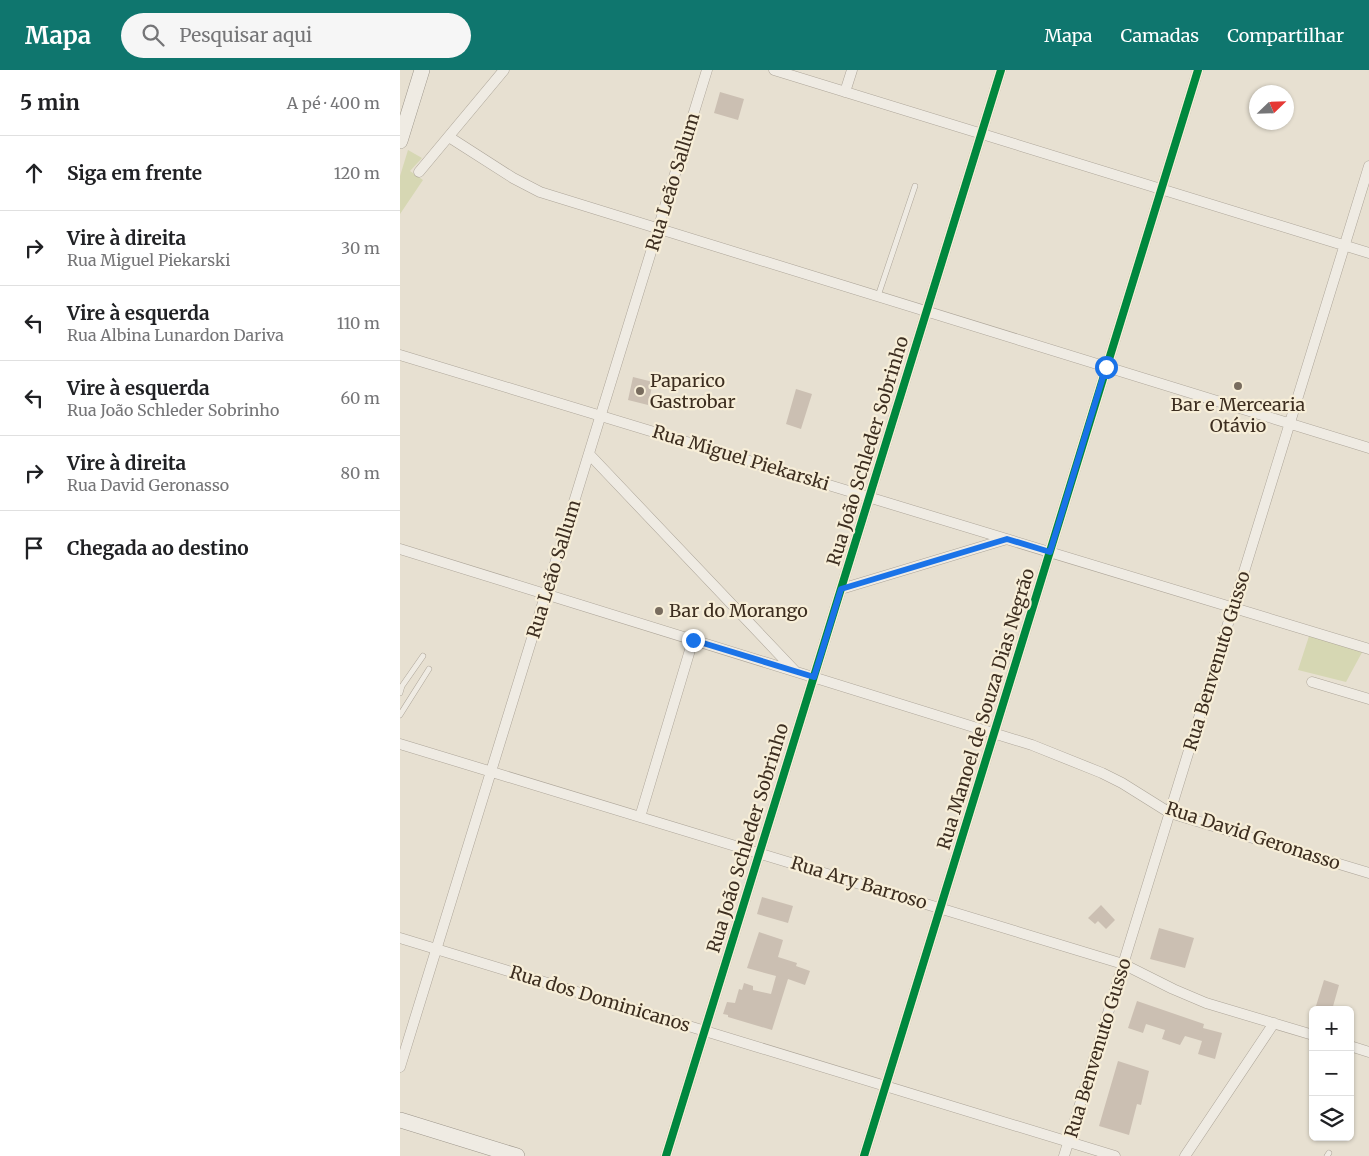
<!DOCTYPE html>
<html lang="pt">
<head>
<meta charset="utf-8">
<style>
  :root { --surface:#fff; --page:#f6f6f6; --text:#202124; --muted:#757577; --line:#e0e0e0; --accent:#0f766e }
  body { margin:0; font-family:Merriweather,serif; background:var(--page); color:var(--text) }
  .controls { position:absolute; right:15px; bottom:15px; display:grid; overflow:hidden; border-radius:8px; box-shadow:0 1px 4px #0004 }
  .controls button { width:45px; height:45px; display:grid; place-items:center; padding:0; border:0; border-bottom:1px solid var(--line); background:var(--surface); color:var(--text); font:25px sans-serif }
  .compass { position:absolute; left:849px; top:15px; width:45px; height:45px; border-radius:50%; background:var(--surface); box-shadow:0 1px 4px #0004; rotate:67deg }
  .stop { position:absolute; width:15px; height:15px; margin:-11px; border:4px solid #1a73e8; border-radius:50%; background:#fff }
  .stop.end { background:#1a73e8; border-color:#fff; box-shadow:0 1px 5px #0008 }
  .list { margin:0; padding:0; list-style:none }
  h2 { display:flex; justify-content:space-between; align-items:center; height:65px; margin:0; padding:0 20px; font-size:21px }
  h2 small { font-size:16px; font-weight:400; color:var(--muted) }
  .list li { display:grid; grid-template-columns:32px 1fr auto; gap:15px; align-items:center; box-sizing:border-box; height:75px; padding:0 20px; border-top:1px solid var(--line) }
  .list b { display:block; font-size:19px; white-space:nowrap }
  .list p { margin:0; font-size:16px; white-space:nowrap; color:var(--muted) }
  .list em { font-size:16px; font-style:normal; color:var(--muted) }
  .icon { flex:none; width:28px; height:28px; fill:none; stroke:currentColor; stroke-width:2; stroke-linecap:round; stroke-linejoin:round }
  .map { position:relative; flex:none; width:969px; height:1086px; overflow:hidden }
  header { display:flex; align-items:center; gap:30px; box-sizing:border-box; height:70px; padding:0 25px; background:var(--accent); color:#fff }
  header strong { font-size:24px }
  nav { display:flex; gap:28px; margin-inline-start:auto; font-size:18px }
  .search { width:350px; height:45px; background:var(--page); display:flex; align-items:center; gap:12px; box-sizing:border-box; padding:0 18px; border-radius:28px; color:var(--muted); font-size:19px }
  main { display:flex }
  aside { flex:1; background:var(--surface) }
  .map>svg:first-child { display:block }
</style>
</head>
<body>
<header>
<strong>Mapa</strong>
<div class="search"><svg class="icon" aria-label="search" viewBox="0 0 24 24"><circle cx="10" cy="10" r="6"/><path d="M15 15l6 6"/></svg>Pesquisar aqui</div>
<nav><a>Mapa</a><a>Camadas</a><a>Compartilhar</a></nav>
</header>
<main>
<aside>
<h2>5 min<small>A pé · 400 m</small></h2>
<ul class="list">
<li><svg class="icon" aria-label="ahead" viewBox="0 0 24 24"><path d="M12 20V5M6 11l6-6 6 6"/></svg><div><b>Siga em frente</b></div><em>120 m</em></li>
<li><svg class="icon" aria-label="right" viewBox="0 0 24 24"><path d="M7 20v-9h11M14 6l5 5-5 5"/></svg><div><b>Vire à direita</b><p>Rua Miguel Piekarski</p></div><em>30 m</em></li>
<li><svg class="icon" aria-label="left" viewBox="0 0 24 24"><path d="M17 20v-9H6M10 6l-5 5 5 5"/></svg><div><b>Vire à esquerda</b><p>Rua Albina Lunardon Dariva</p></div><em>110 m</em></li>
<li><svg class="icon" aria-label="left" viewBox="0 0 24 24"><path d="M17 20v-9H6M10 6l-5 5 5 5"/></svg><div><b>Vire à esquerda</b><p>Rua João Schleder Sobrinho</p></div><em>60 m</em></li>
<li><svg class="icon" aria-label="right" viewBox="0 0 24 24"><path d="M7 20v-9h11M14 6l5 5-5 5"/></svg><div><b>Vire à direita</b><p>Rua David Geronasso</p></div><em>80 m</em></li>
<li><svg class="icon" aria-label="arrive" viewBox="0 0 24 24"><path d="M6 21V4h12l-3 4 3 4H6"/></svg><div><b>Chegada ao destino</b></div></li>
</ul>
</aside>
<div class="map">
<svg width="969" height="1086" viewBox="0 0 969 1086">
  <rect width="100%" height="100%" fill="#e7e0d1"/>
  <path fill="#d6d7b3" d="M8,80L22,88L10,101L23,110L0,144V106Z
    M911,560L966,575L946,612L898,600Z"/>
  <path fill="#cbbfb2" d="M320,22L344,29L338,50L314,43Z
    M233,307L253,312L248,335L228,330Z
    M396,319L412,324L401,359L386,354Z
    M362,827L393,836L388,853L357,844Z
    M701,835L715,850L706,859L698,851L695,854L688,848Z
    M759,858L794,868L785,898L750,889Z
    M359,862L383,870L378,887L397,893L396,896L410,901L405,915L388,909L372,960L328,947V945L323,944L327,932L335,933L339,919L342,920L344,913L353,916V920L371,924L376,906L347,898Z
    M924,910L939,915L932,940L916,936Z
    M737,931L804,954L803,958L822,963L815,989L798,984L802,971L785,966L780,975L762,969L765,960L746,954L743,963L728,958Z
    M718,991L749,1001L741,1035L737,1034L729,1065L699,1056Z"/>
  <g fill="none" stroke-linecap="round" stroke-linejoin="round">
    <g stroke="#ada599" stroke-width="6">
      <path id="lane" d="M478,226L515,116
        M0,623L2,616L23,586
        M0,645L29,599
        M927,1086L929,1083"/>
    </g>
    <g stroke="#ada599" stroke-width="11">
      <path id="street" d="M374,0L969,183
        M445,22L452,0
        M49,67L113,108L140,122L969,378
        M19,102L104,0
        M0,285L969,579
        M189,384L395,601
        M0,479L632,675L702,703L722,713L770,743L969,803
        M441,519L607,469
        M912,612L969,629
        M0,674L723,894L773,919L806,933L913,965
        M240,747L293,570
        M0,868L715,1086
        M950,976L969,982
        M0,997L307,0
        M266,1086L601,0
        M464,1086L798,0
        M664,1086L969,96
        M785,1086L874,953"/>
    </g>
    <g stroke="#9c958a" stroke-width="16">
      <path id="secondary" d="M0,71L22,0
        M0,1050L117,1086"/>
    </g>
    <use href="#lane" stroke="#efebe3" stroke-width="5"/>
    <use href="#street" stroke="#efebe3" stroke-width="10"/>
    <use href="#secondary" stroke="#efebe3" stroke-width="15"/>
    <g stroke="#f7eed8" stroke-width="11">
      <path id="cycleway" d="M266,1086L601,0
        M464,1086L798,0"/>
    </g>
    <use href="#cycleway" stroke="#00873e" stroke-width="8"/>
  </g>
  <g fill="none" stroke-linecap="round" stroke-linejoin="round">
    <path stroke="#1a73e8" stroke-width="6" d="M293,570L414,607L441,519L607,469L650,482L706,297"/>
  </g>
  <g fill="#786c5e" stroke="#f7eed8" stroke-width="2">
    <circle cx="838" cy="316" r="5"/>
    <circle cx="240" cy="321" r="5"/>
    <circle cx="259" cy="541" r="5"/>
  </g>
  <g text-anchor="middle" stroke-width="4.5" stroke-linejoin="round" paint-order="stroke">
    <g font-size="18" fill="#3d2e20" stroke="#f7eed8">
      <text transform="translate(273 112) rotate(-73)" y="6">Rua Leão Sallum</text>
      <text transform="translate(468 381) rotate(-73)" y="6">Rua João Schleder Sobrinho</text>
      <text transform="translate(341 388) rotate(17)" y="6">Rua Miguel Piekarski</text>
      <text transform="translate(154 499) rotate(-73)" y="6">Rua Leão Sallum</text>
      <text transform="translate(817 591) rotate(-73)" y="6">Rua Benvenuto Gusso</text>
      <text transform="translate(586 639) rotate(-73)" y="6">Rua Manoel de Souza Dias Negrão</text>
      <text transform="translate(853 766) rotate(18)" y="6">Rua David Geronasso</text>
      <text transform="translate(348 768) rotate(-73)" y="6">Rua João Schleder Sobrinho</text>
      <text transform="translate(459 813) rotate(17)" y="6">Rua Ary Barroso</text>
      <text transform="translate(200 929) rotate(17)" y="6">Rua dos Dominicanos</text>
      <text transform="translate(698 978) rotate(-73)" y="6">Rua Benvenuto Gusso</text>
    </g>
    <g font-size="18" fill="#3d2e20" stroke="#f7eed8" text-anchor="start">
      <text x="250" y="317">Paparico<tspan x="250" dy="21">Gastrobar</tspan></text>
      <text x="838" y="341" text-anchor="middle">Bar e Mercearia<tspan x="838" dy="21">Otávio</tspan></text>
      <text x="269" y="547">Bar do Morango</text>
    </g>
  </g>
</svg>
<div class="controls">
<button>+</button>
<button>−</button>
<button><svg class="icon" aria-label="layers" viewBox="0 0 24 24"><path d="M12 4l9 5-9 5-9-5zM3 14l9 5 9-5"/></svg></button>
</div>
<svg class="compass" viewBox="-18 -18 36 36"><path d="M0-13l5 13h-10z" fill="#e53935"/><path d="M0 13l5-13h-10z" fill="#757577"/></svg>
<div class="stop" style="left:706px;top:297px"></div>
<div class="stop end" style="left:293px;top:570px"></div>
</div>
</main>
</body>
</html>
